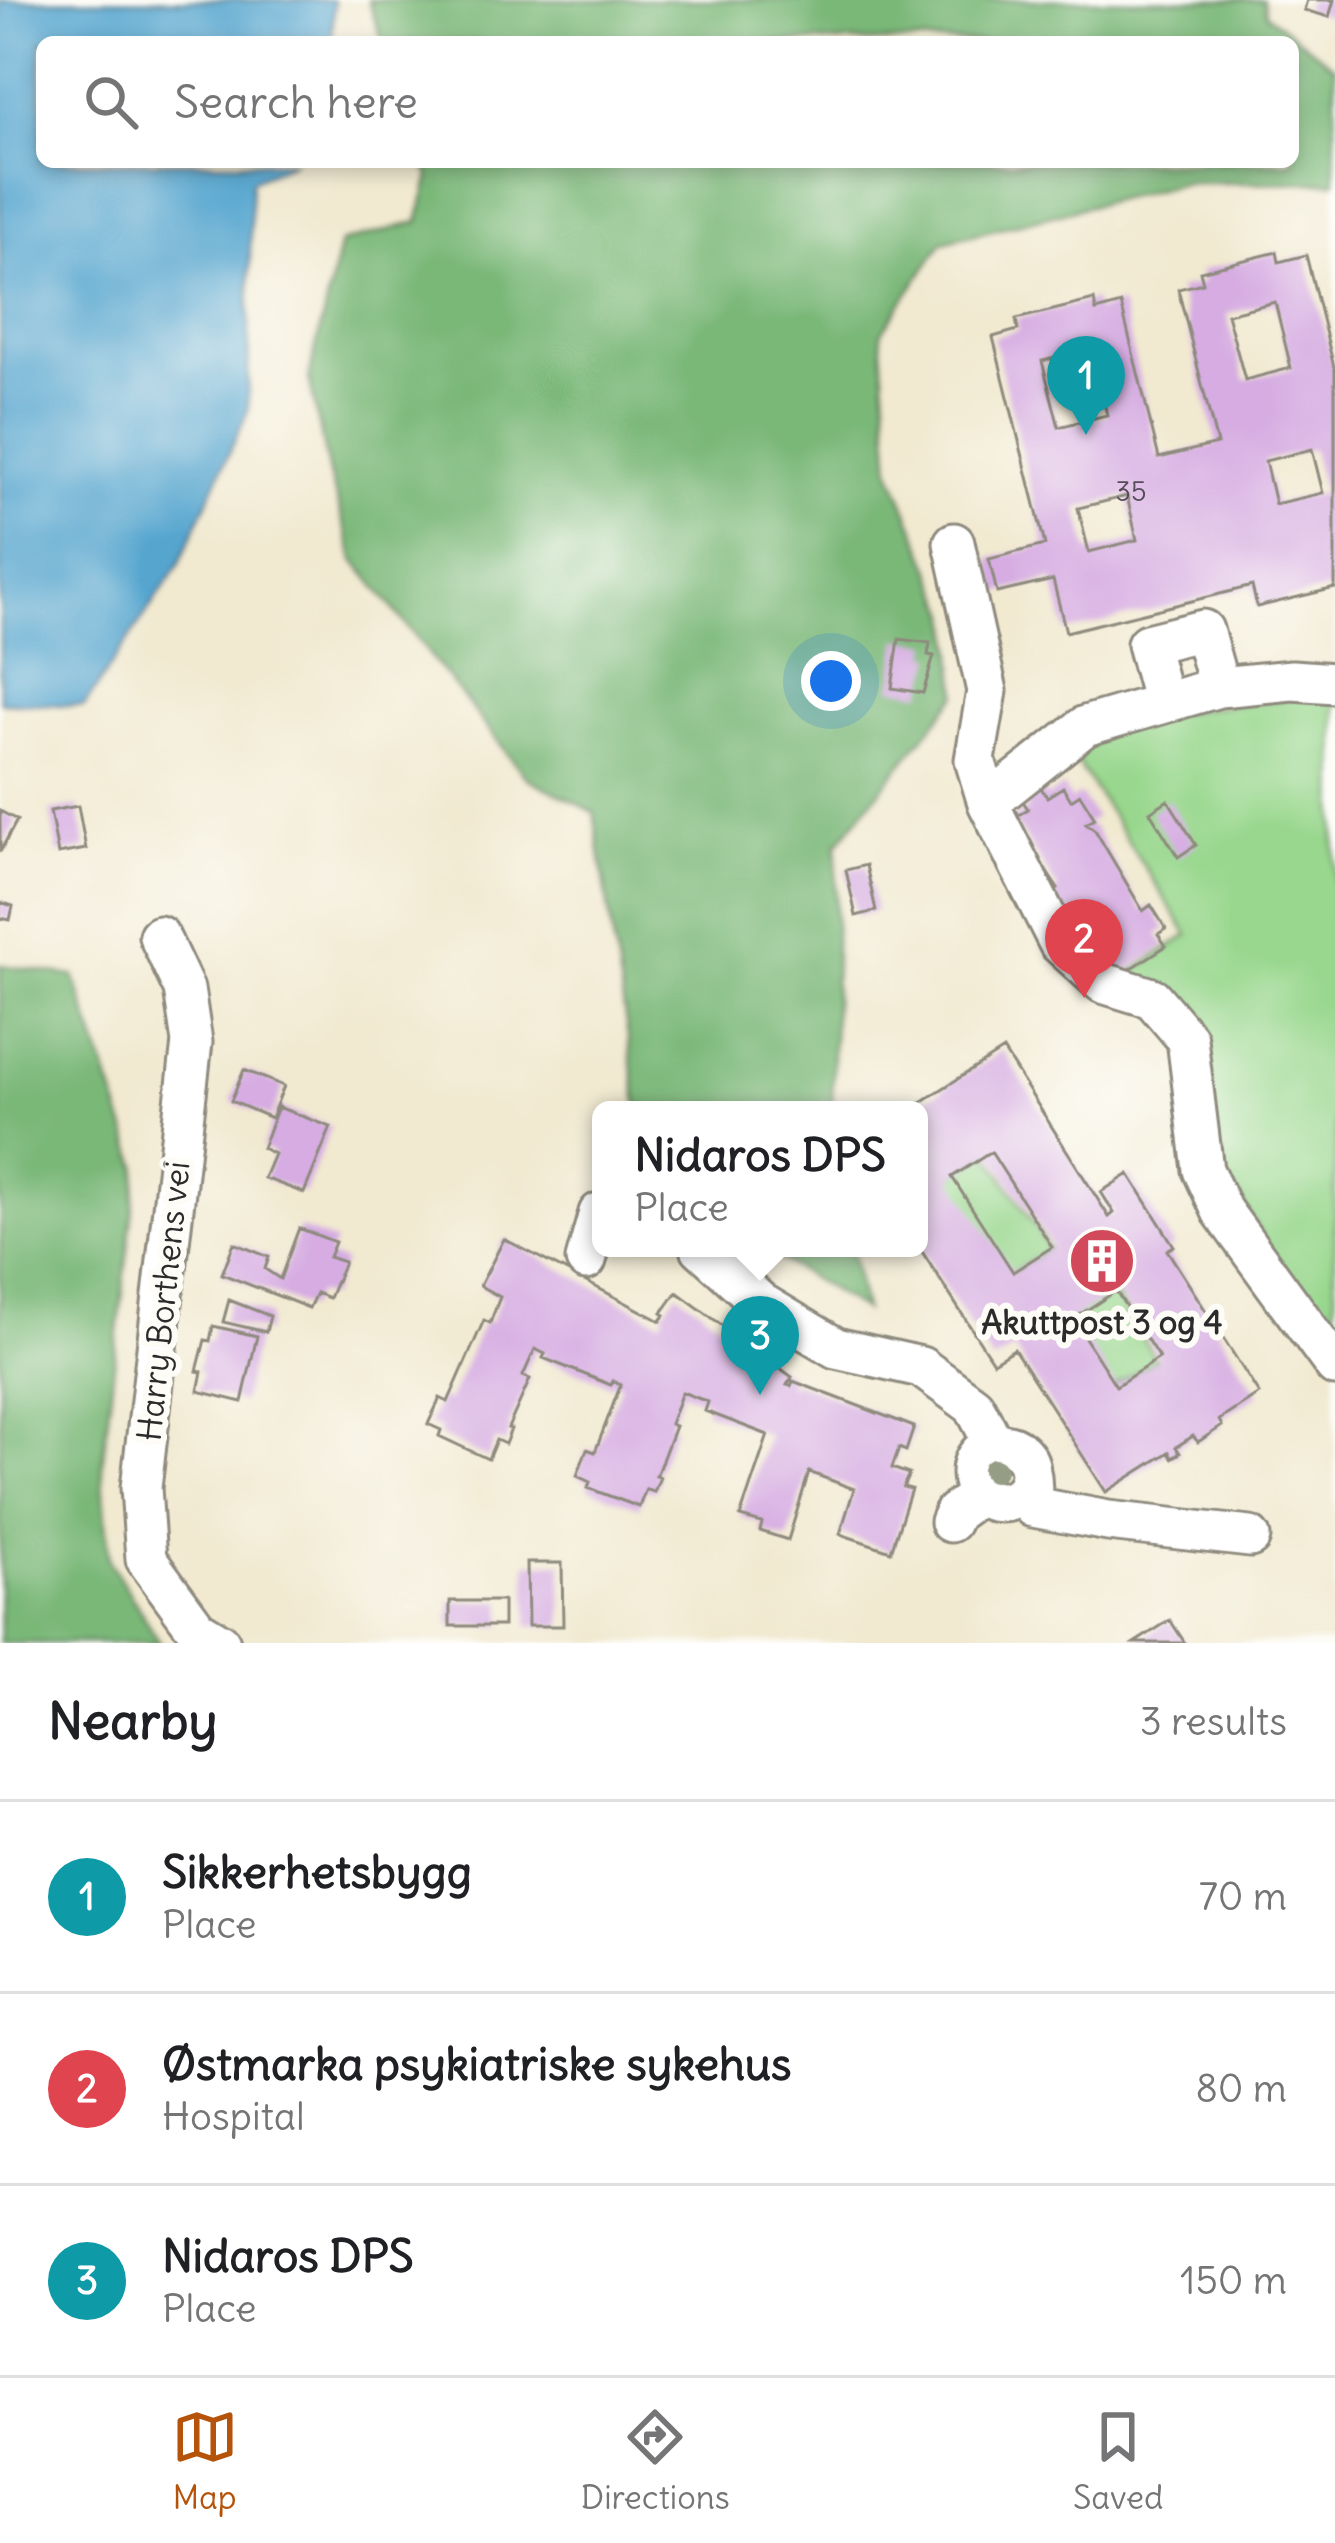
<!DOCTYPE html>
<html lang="en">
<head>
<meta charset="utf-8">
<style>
  :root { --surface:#fff; --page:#f2f2f2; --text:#202124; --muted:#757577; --line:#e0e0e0; --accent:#b45309 }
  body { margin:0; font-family:Delius,sans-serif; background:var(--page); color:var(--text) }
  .you { position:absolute; left:831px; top:681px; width:42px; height:42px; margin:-30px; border:9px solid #fff; border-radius:50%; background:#1a73e8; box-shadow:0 0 0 18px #1a73e833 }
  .badge { display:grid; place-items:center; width:78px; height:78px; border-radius:50%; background:var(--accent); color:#fff; font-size:39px; font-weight:700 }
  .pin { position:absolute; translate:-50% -99px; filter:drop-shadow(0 3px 6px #0008) }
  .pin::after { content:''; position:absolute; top:63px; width:42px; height:36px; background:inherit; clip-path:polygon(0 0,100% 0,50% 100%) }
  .popup { position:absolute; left:592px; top:1101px; width:336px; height:156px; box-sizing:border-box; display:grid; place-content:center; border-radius:18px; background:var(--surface); filter:drop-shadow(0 3px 9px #0005); font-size:39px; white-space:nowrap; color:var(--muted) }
  .popup b { font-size:45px; color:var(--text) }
  .popup::after { content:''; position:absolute; left:50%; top:100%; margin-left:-24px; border:24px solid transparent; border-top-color:var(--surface) }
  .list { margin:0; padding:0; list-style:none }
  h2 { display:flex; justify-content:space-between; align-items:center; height:156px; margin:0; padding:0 48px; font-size:51px }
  h2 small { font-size:39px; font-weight:400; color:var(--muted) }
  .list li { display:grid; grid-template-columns:78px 1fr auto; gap:36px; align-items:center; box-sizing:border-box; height:192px; padding:0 48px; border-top:3px solid var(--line) }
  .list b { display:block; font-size:45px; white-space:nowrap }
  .list p { margin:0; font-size:39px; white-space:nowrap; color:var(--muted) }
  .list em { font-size:39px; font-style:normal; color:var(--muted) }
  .icon { flex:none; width:66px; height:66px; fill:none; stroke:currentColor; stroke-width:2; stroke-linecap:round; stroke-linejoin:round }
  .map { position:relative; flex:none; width:1335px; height:1643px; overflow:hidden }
  .search { position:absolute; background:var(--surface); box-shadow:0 6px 18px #0003; left:36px; right:36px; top:36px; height:132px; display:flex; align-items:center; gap:30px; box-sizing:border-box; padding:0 42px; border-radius:18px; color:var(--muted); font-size:45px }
  .sheet { height:732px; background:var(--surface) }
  nav { display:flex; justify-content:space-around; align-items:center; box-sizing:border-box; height:168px; border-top:3px solid var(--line); background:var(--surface); font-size:33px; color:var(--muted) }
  nav a { display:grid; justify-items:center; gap:6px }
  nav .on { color:var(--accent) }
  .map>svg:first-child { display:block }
</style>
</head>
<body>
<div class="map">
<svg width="1335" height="1643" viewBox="0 0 1335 1643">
  <rect width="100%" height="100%" fill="#fdfcf7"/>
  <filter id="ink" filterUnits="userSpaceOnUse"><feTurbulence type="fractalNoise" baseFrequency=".00833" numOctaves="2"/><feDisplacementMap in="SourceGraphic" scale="24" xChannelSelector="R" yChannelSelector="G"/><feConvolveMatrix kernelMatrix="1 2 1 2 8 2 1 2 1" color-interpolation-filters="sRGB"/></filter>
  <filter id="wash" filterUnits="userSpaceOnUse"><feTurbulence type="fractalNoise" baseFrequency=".004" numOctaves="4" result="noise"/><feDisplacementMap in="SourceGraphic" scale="48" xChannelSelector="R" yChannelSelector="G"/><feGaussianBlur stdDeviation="2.7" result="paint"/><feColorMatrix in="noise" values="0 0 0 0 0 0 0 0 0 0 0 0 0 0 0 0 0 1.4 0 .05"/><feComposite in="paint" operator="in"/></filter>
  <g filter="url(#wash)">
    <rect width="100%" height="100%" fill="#f1e9d0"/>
    <path fill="#98d78d" stroke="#62815c" stroke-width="3" d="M1335,692V1346L1299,1299L1215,1157L1197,1030L1123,978L1188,935L1070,751L1141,717Z
      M988,1153L1049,1249L1010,1274L949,1178Z
      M1113,1292L1156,1360L1113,1387L1070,1319Z"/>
    <path fill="#7ab878" stroke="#527252" stroke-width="3" d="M368,0H1263L1266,14L1335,67V182L1182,183L943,242L881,333L891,470L950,614L958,694L837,844L832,1110H639L594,812L527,778L354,559L329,474L309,378L340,243L418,222L430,177L425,162H1293V42H383Z
      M0,965L74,976L138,1166L102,1465L109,1560L160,1643H0Z
      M762,1248H851L864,1311Z"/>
    <path fill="#55a5cf" stroke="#40687d" stroke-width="3" d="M0,0H332L334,3L332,42H42V162H294L251,181L248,411L179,565L84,706L0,702Z"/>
    <g id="blocks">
      <path fill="#d6ace2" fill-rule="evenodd" d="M1307,0H1334L1329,17L1304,10Z
        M1277,252L1279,262L1306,255L1335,371V588L1257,607L1252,586L1066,632L1053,580L997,593L989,559L1045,545L993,337L1018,330L1016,319L1094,300L1096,311L1121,304L1159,458L1217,444L1178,289L1203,283L1200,271ZM1275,302L1291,368L1245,380L1227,314ZM1090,349L1107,415L1059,427L1042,361ZM1312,449L1323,493L1275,504L1265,461ZM1127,496L1137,540L1089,552L1078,508Z
        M899,639L930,643L928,655L934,656L923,693L892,688Z
        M1039,785L1047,797L1063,787L1071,800L1080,794L1095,818L1086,823L1095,830L1143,911L1151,905L1166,929L1158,934L1166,946L1115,979L1071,910L1060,916L1047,896L1058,889L1012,819L1028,809L1020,797Z
        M1168,800L1196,845L1178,857L1150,812Z
        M78,806L86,849L58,854L50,811Z
        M0,811L17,820L0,852Z
        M866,865L876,911L856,916L846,870Z
        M0,902L13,906L10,920L0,918Z
        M1003,1050L1109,1217L1114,1213L1101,1192L1129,1174L1174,1246L1167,1250L1259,1394L1219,1420L1222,1426L1198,1442L1193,1436L1176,1447L1180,1453L1172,1458L1169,1452L1106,1492L1014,1349L993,1362L919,1247V1110H909ZM991,1152L1052,1247L1013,1272L952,1177ZM1116,1291L1159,1358L1116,1386L1073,1319Z
        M244,1070L284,1086L271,1118L231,1101Z
        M278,1107L331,1127L304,1193L264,1178L274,1154L262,1148Z
        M299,1228L335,1242L329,1257L344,1262L329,1298L316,1293L309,1308L222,1274L234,1243L269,1257L265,1269L280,1279Z
        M504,1239L661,1321L665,1315L662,1313L677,1292L792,1377L787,1385L791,1386L793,1381L914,1427L906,1451L899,1448L892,1468L909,1474L903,1487L911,1489L891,1551L840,1534L854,1489L809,1472L788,1540L760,1531L762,1523L740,1517L768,1435L705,1411L708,1402L682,1392L670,1424L675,1426L656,1476L660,1477L654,1492L646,1489L639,1507L588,1488L590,1482L577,1476L587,1449L595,1452L621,1384L613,1381L611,1385L543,1358L545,1354L535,1349L523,1376L530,1379L508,1428L511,1429L505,1444L496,1440L488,1459L439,1436L441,1430L428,1424L440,1398L448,1402L484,1320L490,1323L500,1297L480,1286Z
        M229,1300L270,1316L266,1332L223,1322Z
        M213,1326L257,1336L242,1402L198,1391L202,1372L197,1371L205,1340L210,1341Z
        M527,1563H562L563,1626H528Z
        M450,1601H503V1626H450Z
        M1170,1620L1185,1643H1134Z"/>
    </g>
  </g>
  <g filter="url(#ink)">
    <use href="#blocks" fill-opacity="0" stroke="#8e8a7e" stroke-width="3"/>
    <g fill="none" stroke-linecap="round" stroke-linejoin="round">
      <g stroke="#8e8a7e" stroke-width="45">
        <path id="minor" d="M954,543L987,691L975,760L988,803
          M1335,683L1292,680L1219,687L1085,726L988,803L1059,943L1103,983L1152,998L1187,1039L1203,1170L1222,1211L1335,1366
          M1163,703L1147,644L1203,630L1219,687
          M159,936L184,989L192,1042L141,1488L146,1559L197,1629L220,1643
          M701,1248L761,1303L836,1348L921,1367L974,1406L994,1444
          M586,1260L599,1213
          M972 1473a29 29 0 1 1 58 0a29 29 0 1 1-58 0Z
          M1031,1476L1033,1507L1108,1521L1250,1537
          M950,1522L954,1513L980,1494"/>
      </g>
      <use href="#minor" stroke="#fff" stroke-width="39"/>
    </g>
    <circle fill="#969d85" cx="994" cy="1470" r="12"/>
  </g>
  <defs>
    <g id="building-disc" transform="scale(3.45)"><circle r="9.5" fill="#d1495b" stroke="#fdfcf7"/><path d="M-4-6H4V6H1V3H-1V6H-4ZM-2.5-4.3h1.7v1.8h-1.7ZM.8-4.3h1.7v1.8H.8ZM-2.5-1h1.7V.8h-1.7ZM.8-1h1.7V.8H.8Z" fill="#fff"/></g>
  </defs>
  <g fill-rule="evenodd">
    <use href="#building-disc" x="1102" y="1261"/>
  </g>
  <g text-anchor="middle" stroke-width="12" stroke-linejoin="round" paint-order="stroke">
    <g font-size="27" fill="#564b59">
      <text x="1131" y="501">35</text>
    </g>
    <g font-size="33" fill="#2b2b2b" stroke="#fdfcf7">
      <text transform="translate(163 1301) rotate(-84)" y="12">Harry Borthens vei</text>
    </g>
    <g font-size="33" font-weight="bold" fill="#2b2b2b" stroke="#fdfcf7">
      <text x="1102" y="1334">Akuttpost 3 og 4</text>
    </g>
  </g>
</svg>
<div class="you"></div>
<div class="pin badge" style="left:1086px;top:435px;background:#0f9aa8">1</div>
<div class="pin badge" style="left:1084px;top:998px;background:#e0444e">2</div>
<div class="pin badge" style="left:760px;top:1395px;background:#0f9aa8">3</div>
<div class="popup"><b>Nidaros DPS</b>Place</div>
<div class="search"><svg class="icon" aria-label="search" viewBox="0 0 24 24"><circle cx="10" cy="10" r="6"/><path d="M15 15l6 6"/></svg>Search here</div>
</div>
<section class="sheet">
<h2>Nearby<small>3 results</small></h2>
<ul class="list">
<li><span class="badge" style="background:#0f9aa8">1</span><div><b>Sikkerhetsbygg</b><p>Place</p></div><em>70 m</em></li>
<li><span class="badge" style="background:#e0444e">2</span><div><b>Østmarka psykiatriske sykehus</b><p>Hospital</p></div><em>80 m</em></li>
<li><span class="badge" style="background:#0f9aa8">3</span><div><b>Nidaros DPS</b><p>Place</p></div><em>150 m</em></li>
</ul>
</section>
<nav>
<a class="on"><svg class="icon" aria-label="map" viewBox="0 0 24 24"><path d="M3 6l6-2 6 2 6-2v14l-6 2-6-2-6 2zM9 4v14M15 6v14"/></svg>Map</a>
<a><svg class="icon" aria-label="directions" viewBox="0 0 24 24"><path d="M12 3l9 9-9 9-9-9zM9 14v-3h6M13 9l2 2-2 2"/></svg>Directions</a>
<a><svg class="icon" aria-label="saved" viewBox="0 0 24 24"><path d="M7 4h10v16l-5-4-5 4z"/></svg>Saved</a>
</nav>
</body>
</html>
